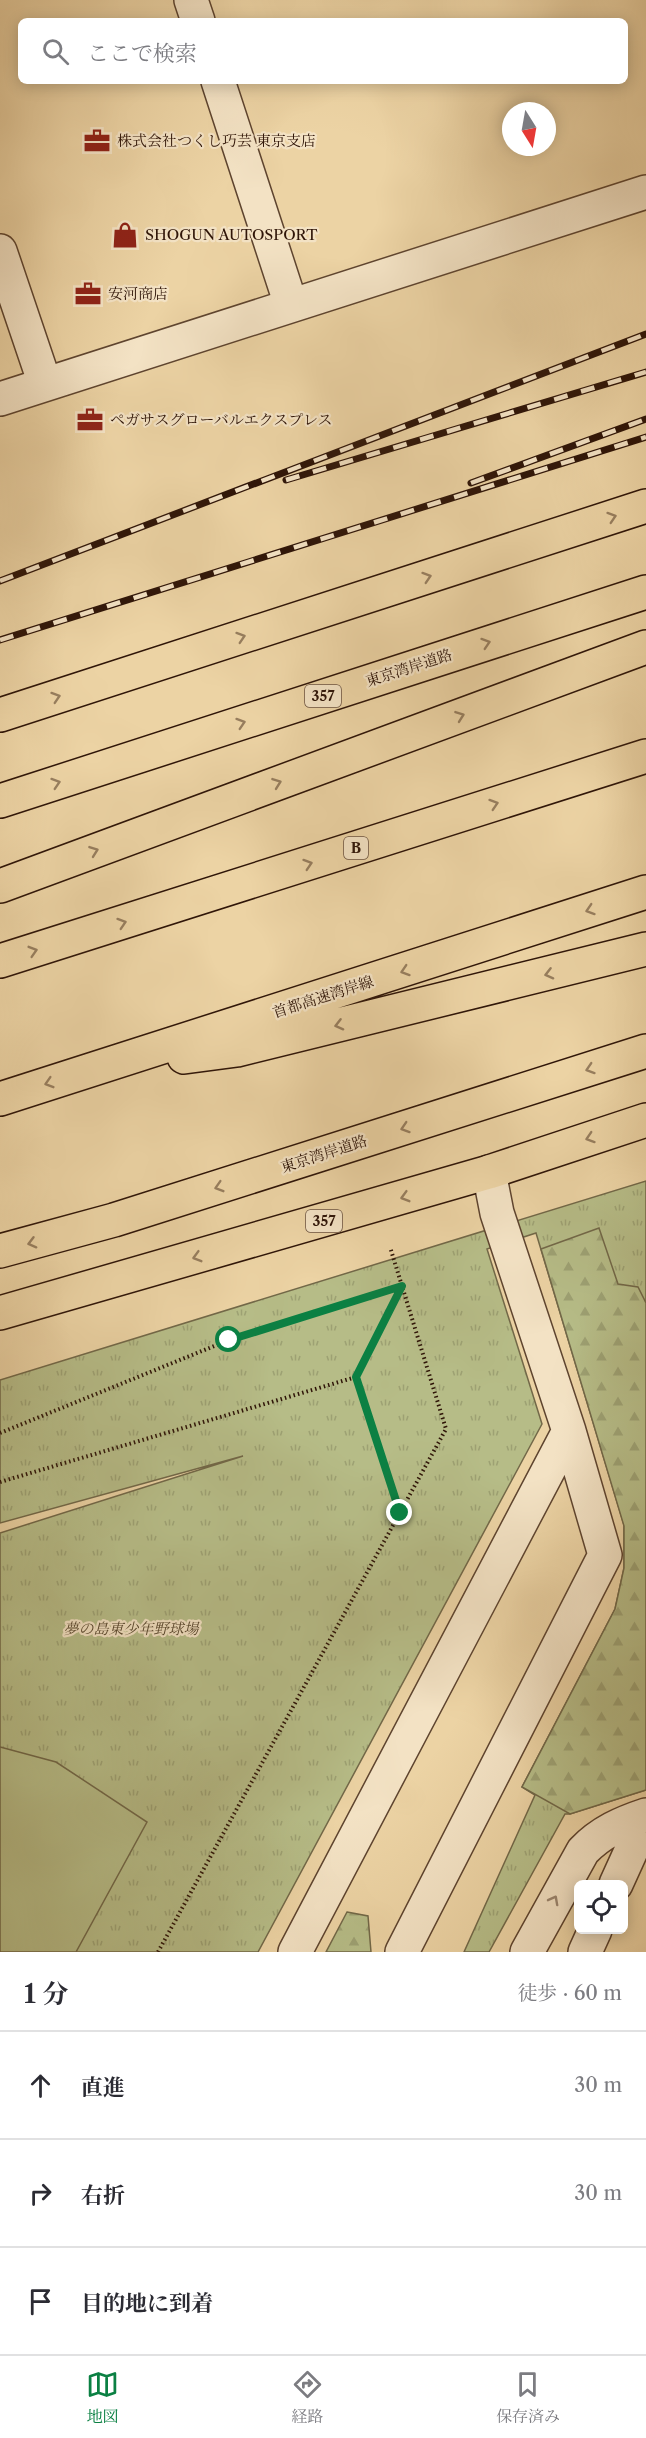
<!DOCTYPE html>
<html lang="ja">
<head>
<meta charset="utf-8">
<style>
  :root { --surface:#fff; --page:#f2f2f3; --text:#2b2b33; --muted:#7c7c81; --line:#e1e1e2; --accent:#0b8043 }
  body { margin:0; font-family:"Libre Caslon Text","Noto Serif JP",serif; background:var(--page); color:var(--text) }
  .controls { position:absolute; right:18px; bottom:18px; display:grid; overflow:hidden; border-radius:9px; box-shadow:0 3px 15px #0003 }
  .controls button { width:54px; height:54px; display:grid; place-items:center; padding:0; border:0; border-bottom:2px solid var(--line); background:var(--surface); color:var(--text); font:30px sans-serif }
  .compass { position:absolute; left:502px; top:102px; width:54px; height:54px; border-radius:50%; background:var(--surface); box-shadow:0 3px 15px #0003; rotate:169deg }
  .stop { position:absolute; width:18px; height:18px; margin:-14px; border:4px solid #0b8043; border-radius:50%; background:#fff }
  .stop.end { background:#0b8043; border-color:#fff; box-shadow:0 2px 6px #0008 }
  .list { margin:0; padding:0; list-style:none }
  h2 { display:flex; justify-content:space-between; align-items:center; height:78px; margin:0; padding:0 24px; font-size:26px }
  h2 small { font-size:20px; font-weight:400; color:var(--muted) }
  .list li { display:grid; grid-template-columns:39px 1fr auto; gap:18px; align-items:center; box-sizing:border-box; height:108px; padding:0 24px; border-top:2px solid var(--line) }
  .list b { display:block; font-size:22px; white-space:nowrap }
  .list em { font-size:20px; font-style:normal; color:var(--muted) }
  .icon { flex:none; width:33px; height:33px; fill:none; stroke:currentColor; stroke-width:2; stroke-linecap:round; stroke-linejoin:round }
  .map { position:relative; flex:none; width:646px; height:1952px; overflow:hidden }
  .search { position:absolute; background:var(--surface); box-shadow:0 3px 15px #0003; left:18px; right:18px; top:18px; height:66px; display:flex; align-items:center; gap:15px; box-sizing:border-box; padding:0 21px; border-radius:9px; color:var(--muted); font-size:22px }
  .sheet { height:402px; background:var(--surface) }
  nav { display:flex; justify-content:space-around; align-items:center; box-sizing:border-box; height:84px; border-top:2px solid var(--line); background:var(--surface); font-size:16px; color:var(--muted) }
  nav a { display:grid; justify-items:center; gap:3px }
  nav .on { color:var(--accent) }
  .map>svg:first-child { display:block }
</style>
</head>
<body>
<div class="map">
<svg width="646" height="1952" viewBox="0 0 646 1952">
  <defs>
    <pattern id="grass-tufts" width="24" height="20" patternUnits="userSpaceOnUse" patternTransform="scale(1.5)"><rect width="24" height="20" fill="#b6bc87"/><path d="M3 7l-1-3M5 7V3M7 7l1-3M15 17l-1-3M17 17v-4M19 17l1-3" fill="none" stroke="#9da173"/></pattern>
    <pattern id="forest-firs" width="22" height="20" patternUnits="userSpaceOnUse" patternTransform="scale(1.5)"><rect width="22" height="20" fill="#b6bc87"/><path d="M5 1l3.5 6h-7zM16 11l3.5 6h-7z" fill="#9da173"/></pattern>
  </defs>
  <rect width="100%" height="100%" fill="#ecd3a4"/>
  <filter id="stains"><feTurbulence type="fractalNoise" baseFrequency=".00333" numOctaves="4"/><feColorMatrix values="0 0 0 0 .2 0 0 0 0 .09 0 0 0 0 .02 0 0 0 .5 -.17"/></filter>
  <radialGradient id="worn" r=".72"><stop offset=".6" stop-color="#630" stop-opacity="0"/><stop offset="1" stop-color="#630" stop-opacity=".3"/></radialGradient>
  <path fill="url(#grass-tufts)" stroke="#726848" stroke-width="1.5" d="M646,1181V1790L570,1814H565L489,1952H464L535,1795L522,1787L615,1609L624,1568V1525L536,1233L487,1249L542,1424L258,1952H0V1533L243,1456L0,1523V1380Z"/>
  <path fill="url(#forest-firs)" stroke="#726848" stroke-width="1.5" d="M599,1228L618,1284L638,1287L646,1303V1790L570,1814L522,1787L615,1609L624,1568V1526L541,1249Z
    M347,1912L368,1916L371,1952H326Z"/>
  <path fill="#b6bc87" stroke="#726848" stroke-width="1.5" d="M0,1747L56,1762L147,1822L76,1952H0Z"/>
  <g fill="none" stroke-linecap="round" stroke-linejoin="round">
    <g stroke="#5e442f" stroke-width="36">
      <path id="minor" d="M191,0L198,21
        M218,81L291,305
        M0,251L45,384
        M0,399L646,192
        M616,1884L646,1818
        M295,1952L569,1431
        M402,1952L605,1555L569,1431L497,1213L489,1172
        M527,1952L583,1851C601,1832 622,1823 646,1815
        M585,1952L595,1930"/>
    </g>
    <g stroke="#2f1508" stroke-width="36">
      <path id="highway" d="M0,715L646,506
        M0,801L646,592
        M0,886L646,647
        M0,961L646,756
        M184,1057L237,1050L646,949
        M0,1099L646,892
        M0,1251L114,1220L646,1051
        M0,1313L489,1172L646,1120"/>
    </g>
    <path stroke="#2f1508" stroke-width="4" stroke-dasharray="1.5 3" stroke-linecap="butt" d="M356,1376L401,1287
      M0,1433L229,1340L402,1286
      M0,1482L356,1377L400,1512
      M158,1952L446,1429L390,1247"/>
    <use href="#minor" stroke="#f3e2c4" stroke-width="33"/>
    <use href="#highway" stroke="#ecd3a4" stroke-width="33"/>
    <g stroke="#2f1508" stroke-width="7">
      <path id="rail" d="M286,480L646,372
        M471,483L646,419
        M0,581L646,334
        M0,640L646,437"/>
    </g>
    <use href="#rail" stroke="#f3e2c4" stroke-width="4.5" stroke-dasharray="14" stroke-linecap="butt"/>
  </g>
  <defs><path id="oneway-chevron" d="M-2-3.5L2.5 0L-2 3.5" fill="none" stroke-width="1.6" stroke-linecap="round" stroke-linejoin="round" transform="scale(1.5)"/></defs>
  <g stroke="#977e5e">
    <use href="#oneway-chevron" transform="translate(612 517) rotate(-18)"/>
    <use href="#oneway-chevron" transform="translate(427 577) rotate(-18)"/>
    <use href="#oneway-chevron" transform="translate(241 637) rotate(-18)"/>
    <use href="#oneway-chevron" transform="translate(486 643) rotate(-18)"/>
    <use href="#oneway-chevron" transform="translate(56 697) rotate(-18)"/>
    <use href="#oneway-chevron" transform="translate(460 716) rotate(-20)"/>
    <use href="#oneway-chevron" transform="translate(241 723) rotate(-18)"/>
    <use href="#oneway-chevron" transform="translate(56 783) rotate(-18)"/>
    <use href="#oneway-chevron" transform="translate(277 783) rotate(-20)"/>
    <use href="#oneway-chevron" transform="translate(494 804) rotate(-18)"/>
    <use href="#oneway-chevron" transform="translate(94 851) rotate(-20)"/>
    <use href="#oneway-chevron" transform="translate(308 864) rotate(-18)"/>
    <use href="#oneway-chevron" transform="translate(590 910) rotate(162)"/>
    <use href="#oneway-chevron" transform="translate(122 923) rotate(-18)"/>
    <use href="#oneway-chevron" transform="translate(33 951) rotate(-17)"/>
    <use href="#oneway-chevron" transform="translate(405 971) rotate(162)"/>
    <use href="#oneway-chevron" transform="translate(549 974) rotate(166)"/>
    <use href="#oneway-chevron" transform="translate(339 1025) rotate(166)"/>
    <use href="#oneway-chevron" transform="translate(590 1069) rotate(162)"/>
    <use href="#oneway-chevron" transform="translate(49 1083) rotate(163)"/>
    <use href="#oneway-chevron" transform="translate(405 1128) rotate(162)"/>
    <use href="#oneway-chevron" transform="translate(590 1138) rotate(162)"/>
    <use href="#oneway-chevron" transform="translate(219 1187) rotate(163)"/>
    <use href="#oneway-chevron" transform="translate(405 1197) rotate(164)"/>
    <use href="#oneway-chevron" transform="translate(32 1243) rotate(165)"/>
    <use href="#oneway-chevron" transform="translate(197 1257) rotate(164)"/>
  </g>
  <use stroke="#9b866f" href="#oneway-chevron" transform="translate(554 1900) rotate(-62)"/>
  <g fill="none" stroke-linecap="round" stroke-linejoin="round">
    <path stroke="#0b8043" stroke-width="8" d="M229,1340L402,1286L356,1377L400,1513"/>
  </g>
  <defs>
    <g id="office-bare" transform="scale(2.07)"><path d="M-6-3h4V-5.5h4V-3h4V5H-6ZM-1-4.5V-3h2v-1.5ZM-6 0V1H6V0Z" fill="#8f2418" stroke="#f3e2c4" stroke-width="2.5" paint-order="stroke"/></g>
    <g id="shop-bare" transform="scale(2.07)"><path d="M-5-2.5h2.3a2.7 3.5 0 0 1 5.4 0H5L5.5 6h-11ZM-1.5-2.5h3a1.5 2.3 0 0 0-3 0Z" fill="#8f2418" stroke="#f3e2c4" stroke-width="2.5" paint-order="stroke"/></g>
  </defs>
  <g fill-rule="evenodd">
    <use href="#office-bare" x="97" y="141"/>
    <use href="#shop-bare" x="125" y="235"/>
    <use href="#office-bare" x="88" y="294"/>
    <use href="#office-bare" x="90" y="420"/>
  </g>
  <g text-anchor="middle" stroke-width="4.5" stroke-linejoin="round" paint-order="stroke">
    <g fill="#f3e2c4" stroke="#6a5240" stroke-width="1.5">
      <rect x="305" y="685" width="36" height="22" rx="4.5"/>
      <rect x="344" y="837" width="24" height="22" rx="4.5"/>
      <rect x="306" y="1210" width="36" height="22" rx="4.5"/>
    </g>
    <g font-size="14" font-weight="bold" fill="#2f1508">
      <text x="323" y="701">357</text>
      <text x="356" y="853">B</text>
      <text x="324" y="1226">357</text>
    </g>
    <g font-size="15" fill="#2f1508" stroke="#f3e2c4" text-anchor="start">
      <text x="117" y="146">株式会社つくし巧芸 東京支店</text>
      <text x="145" y="240">SHOGUN AUTOSPORT</text>
      <text x="108" y="299">安河商店</text>
      <text x="110" y="425">ペガサスグローバルエクスプレス</text>
    </g>
    <g font-size="15" fill="#2f1508" stroke="#f3e2c4">
      <text transform="translate(409 668) rotate(-18)" y="5">東京湾岸道路</text>
      <text transform="translate(323 997) rotate(-18)" y="5">首都高速湾岸線</text>
      <text transform="translate(324 1154) rotate(-18)" y="5">東京湾岸道路</text>
    </g>
    <g font-size="15" font-style="italic" fill="#58472e" stroke="#f3e2c4">
      <text x="131" y="1634">夢の島東少年野球場</text>
    </g>
  </g>
  <rect width="100%" height="100%" filter="url(#stains)"/>
  <rect width="100%" height="100%" fill="url(#worn)"/>
</svg>
<div class="controls">
<button><svg class="icon" aria-label="locate" viewBox="0 0 24 24"><circle cx="12" cy="12" r="6"/><path d="M12 2v4M12 18v4M2 12h4M18 12h4"/></svg></button>
</div>
<svg class="compass" viewBox="-18 -18 36 36"><path d="M0-13l5 13h-10z" fill="#e53935"/><path d="M0 13l5-13h-10z" fill="#7c7c81"/></svg>
<div class="stop" style="left:229px;top:1340px"></div>
<div class="stop end" style="left:400px;top:1513px"></div>
<div class="search"><svg class="icon" aria-label="search" viewBox="0 0 24 24"><circle cx="10" cy="10" r="6"/><path d="M15 15l6 6"/></svg>ここで検索</div>
</div>
<section class="sheet">
<h2>1 分<small>徒歩 · 60 m</small></h2>
<ul class="list">
<li><svg class="icon" aria-label="ahead" viewBox="0 0 24 24"><path d="M12 20V5M6 11l6-6 6 6"/></svg><div><b>直進</b></div><em>30 m</em></li>
<li><svg class="icon" aria-label="right" viewBox="0 0 24 24"><path d="M7 20v-9h11M14 6l5 5-5 5"/></svg><div><b>右折</b></div><em>30 m</em></li>
<li><svg class="icon" aria-label="arrive" viewBox="0 0 24 24"><path d="M6 21V4h12l-3 4 3 4H6"/></svg><div><b>目的地に到着</b></div></li>
</ul>
</section>
<nav>
<a class="on"><svg class="icon" aria-label="map" viewBox="0 0 24 24"><path d="M3 6l6-2 6 2 6-2v14l-6 2-6-2-6 2zM9 4v14M15 6v14"/></svg>地図</a>
<a><svg class="icon" aria-label="directions" viewBox="0 0 24 24"><path d="M12 3l9 9-9 9-9-9zM9 14v-3h6M13 9l2 2-2 2"/></svg>経路</a>
<a><svg class="icon" aria-label="saved" viewBox="0 0 24 24"><path d="M7 4h10v16l-5-4-5 4z"/></svg>保存済み</a>
</nav>
</body>
</html>
